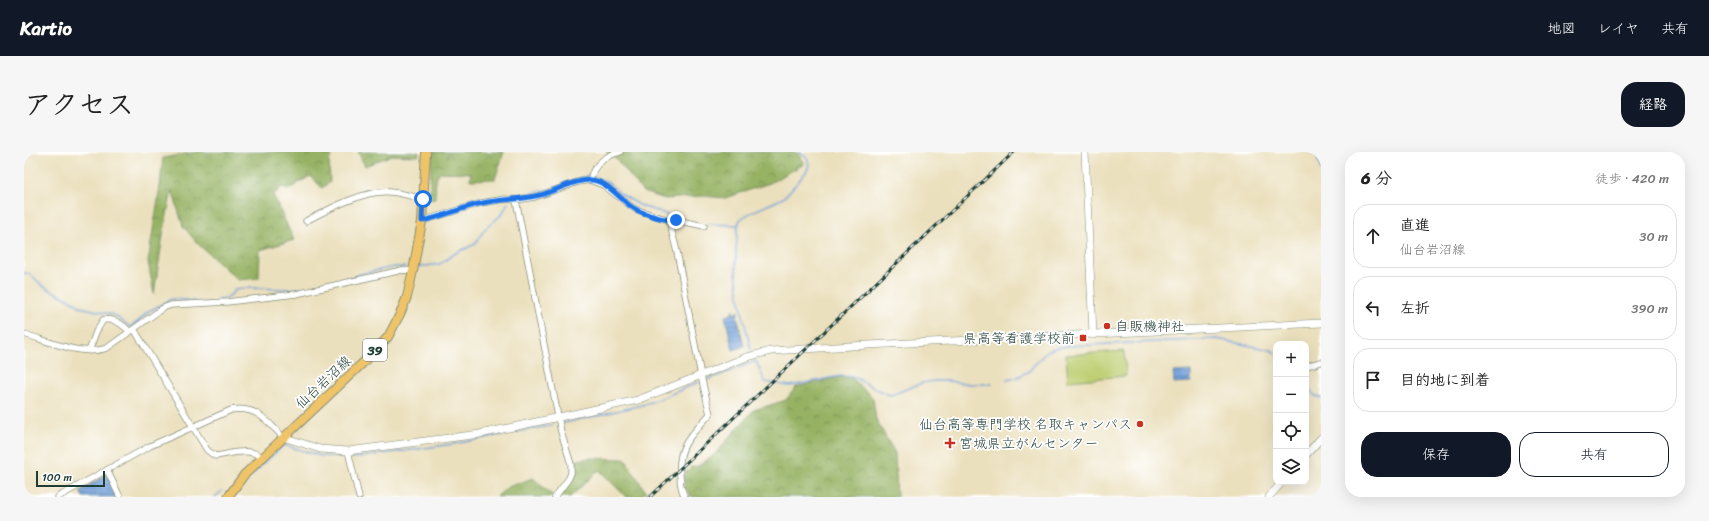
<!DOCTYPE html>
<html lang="ja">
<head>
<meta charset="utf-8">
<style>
  :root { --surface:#fff; --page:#f6f6f6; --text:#222; --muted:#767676; --line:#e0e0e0; --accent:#111827 }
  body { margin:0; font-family:Sriracha,"Klee One",sans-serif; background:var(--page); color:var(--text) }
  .controls { position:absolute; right:12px; bottom:12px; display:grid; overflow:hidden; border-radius:8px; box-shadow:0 4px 16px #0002 }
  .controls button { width:36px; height:36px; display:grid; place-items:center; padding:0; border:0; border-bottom:1px solid var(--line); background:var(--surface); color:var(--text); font:20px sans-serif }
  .scale { position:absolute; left:12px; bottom:10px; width:69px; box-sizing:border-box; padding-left:4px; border:2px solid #1f3d34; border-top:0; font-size:11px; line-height:14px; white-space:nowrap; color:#1f3d34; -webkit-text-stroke:3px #fff; paint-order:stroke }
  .stop { position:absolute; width:12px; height:12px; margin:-9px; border:3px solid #1a73e8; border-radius:50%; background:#fff }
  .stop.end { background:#1a73e8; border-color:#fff; box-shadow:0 1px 4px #0008 }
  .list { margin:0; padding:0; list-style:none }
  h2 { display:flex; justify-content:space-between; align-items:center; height:52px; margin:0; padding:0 16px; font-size:17px }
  h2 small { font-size:13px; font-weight:400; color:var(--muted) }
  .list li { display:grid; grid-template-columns:26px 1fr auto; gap:12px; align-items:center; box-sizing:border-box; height:64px; margin:0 8px 8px; padding:0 8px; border:1px solid var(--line); border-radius:16px }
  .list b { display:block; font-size:15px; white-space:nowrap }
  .list p { margin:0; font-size:13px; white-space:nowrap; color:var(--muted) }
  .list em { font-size:13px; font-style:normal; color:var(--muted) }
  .actions { display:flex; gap:8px; padding:12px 16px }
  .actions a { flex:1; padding:9px 0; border:1px solid var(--accent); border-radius:16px; text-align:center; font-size:14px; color:var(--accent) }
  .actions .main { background:var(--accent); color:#fff }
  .icon { flex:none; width:22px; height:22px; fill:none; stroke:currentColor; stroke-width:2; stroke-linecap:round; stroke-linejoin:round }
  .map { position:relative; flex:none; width:1297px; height:345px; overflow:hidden; border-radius:16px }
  header { display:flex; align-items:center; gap:24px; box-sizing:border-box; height:56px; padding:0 20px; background:var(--accent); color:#fff }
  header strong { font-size:19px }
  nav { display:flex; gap:22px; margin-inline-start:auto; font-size:14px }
  .intro { display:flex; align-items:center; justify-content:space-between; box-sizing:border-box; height:96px; padding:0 24px }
  h1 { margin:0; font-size:28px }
  .button { padding:10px 18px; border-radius:16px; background:var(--accent); color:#fff; font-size:14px; font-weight:700 }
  main { display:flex; gap:24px; padding:0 24px }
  aside { flex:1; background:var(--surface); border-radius:16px; box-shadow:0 4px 16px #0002 }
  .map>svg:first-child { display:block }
</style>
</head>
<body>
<header>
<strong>Kartio</strong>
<nav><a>地図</a><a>レイヤ</a><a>共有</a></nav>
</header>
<div class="intro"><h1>アクセス</h1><a class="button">経路</a></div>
<main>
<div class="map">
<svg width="1297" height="345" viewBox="0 0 1297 345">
  <defs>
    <pattern id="forest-crowns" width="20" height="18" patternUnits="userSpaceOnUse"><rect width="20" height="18" fill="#96b264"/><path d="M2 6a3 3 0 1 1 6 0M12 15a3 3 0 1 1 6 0" fill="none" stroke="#7a9253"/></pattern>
    <pattern id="water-rules" width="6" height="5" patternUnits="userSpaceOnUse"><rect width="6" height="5" fill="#6f9fd8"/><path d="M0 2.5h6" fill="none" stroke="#5b83b0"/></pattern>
  </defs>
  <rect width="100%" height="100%" fill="#fff"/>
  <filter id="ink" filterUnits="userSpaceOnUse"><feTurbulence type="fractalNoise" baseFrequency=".025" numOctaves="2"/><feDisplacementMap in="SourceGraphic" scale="8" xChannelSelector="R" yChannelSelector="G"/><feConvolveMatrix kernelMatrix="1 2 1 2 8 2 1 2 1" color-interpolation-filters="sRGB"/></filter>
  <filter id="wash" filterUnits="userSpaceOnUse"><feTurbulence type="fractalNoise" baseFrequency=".012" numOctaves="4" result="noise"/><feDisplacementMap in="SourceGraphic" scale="16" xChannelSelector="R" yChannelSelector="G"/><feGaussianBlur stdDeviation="0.9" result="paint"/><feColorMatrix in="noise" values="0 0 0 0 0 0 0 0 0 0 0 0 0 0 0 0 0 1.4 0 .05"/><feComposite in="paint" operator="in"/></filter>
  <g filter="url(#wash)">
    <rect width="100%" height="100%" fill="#ebe0bd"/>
    <path fill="url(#forest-crowns)" stroke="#5a784c" d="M172,0H310L305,9L306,30L298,36L286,24L265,37L258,35L249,43L270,88L236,98L235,126L214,128L174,92L159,74L148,38L140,77L130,142L124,110L136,34L139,6Z
      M334,0H395L394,4L368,3L341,14Z
      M408,0H480L471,27L446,28L447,21L415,20L412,26L411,46L405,47Z
      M582,0H770L775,2L780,12L746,31L701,46L678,44L641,47L619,40L594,9Z
      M816,225L828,226L849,246L852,268L871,301L873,345H668L660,334V322L667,315L674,314L689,304L730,258L762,248L772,235Z
      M565,306L601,307L622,340L614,345H602L575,318L546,345H534C542,334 552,324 550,309Z
      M509,326L528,343L526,345H472L484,335Z"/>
    <path fill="#bdcf72" stroke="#6e8653" d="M1100,199L1102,224L1044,229L1042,203Z"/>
    <path fill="url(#water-rules)" stroke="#476e86" d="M708,158H709L710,162L714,159V163H713L720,194L709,198L701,164L708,162Z
      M1167,219V230L1150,231L1149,220Z
      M83,322L93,345H59L56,339Z"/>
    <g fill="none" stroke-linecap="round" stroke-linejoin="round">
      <path stroke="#6f9fd8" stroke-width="1.5" d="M1292,0L1297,19
        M570,24L586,32L597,42L617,54L651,65
        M544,31L566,23
        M488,45L523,38
        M682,72L714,73
        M394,115L416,112L430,102L451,92L460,78L478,62L484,51
        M0,121L6,122L19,134L52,151L56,155L90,163L106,175L114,170L123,160L148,147L171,149
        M324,128L336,122L371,115H381
        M193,148L203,147L211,138L224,136L263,137L287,136
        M727,198C718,160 708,125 713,86C713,81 713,73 716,68C720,62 748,52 757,47C762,44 766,39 770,34C780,23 794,12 776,0
        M683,228L732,209L741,230L766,234L816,224L830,225L858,240L867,243L898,231L910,229H924L946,232H968
        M983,228L992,226L1005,219L1023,199L1031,196L1044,194L1193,187L1247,198L1252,201
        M1282,233L1291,244L1297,246
        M540,271L618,253L638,246L675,230
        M329,306L429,292L529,273
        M220,330L260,293L297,304L322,305
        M191,345L198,339"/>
    </g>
  </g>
  <g filter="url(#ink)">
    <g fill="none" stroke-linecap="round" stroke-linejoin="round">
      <g stroke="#858e78" stroke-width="7">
        <path id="minor" d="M566,28C569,13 582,3 596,0
          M492,48L537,280L547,312V321L545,326L531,345
          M645,68H652L680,74
          M282,69C305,57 340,38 366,40C377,41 388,44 399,47
          M398,69L457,51L481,47L492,48L511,45L554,30L566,28L579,33L611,57L645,68L653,100L677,224L686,262C667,284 653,293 656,324C656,333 657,338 661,345
          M110,177L183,298L191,304C207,302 224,295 238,305
          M0,182C25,189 58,205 83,196L139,156L147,153L203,150L272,142L378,118L389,119
          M65,199L72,180L79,168C91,166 98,172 106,180
          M1282,214L1297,210
          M324,299L335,345
          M83,318L96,345
          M34,345L126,294L207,258C233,254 242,268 259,285"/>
      </g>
      <g stroke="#858e78" stroke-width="8">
        <path id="tertiary" d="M1061,0L1069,183
          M259,285L296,297L324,299L456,282L614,248L723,205L747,199L844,193L1297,171
          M1282,303L1297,286
          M1245,345L1258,330"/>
      </g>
      <g stroke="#858e78" stroke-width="10">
        <path id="primary" d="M204,345L220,323L343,207L364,185L376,162L383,145L389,119L398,69L402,0"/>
      </g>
      <use href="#minor" stroke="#fff" stroke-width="5.5"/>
      <use href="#tertiary" stroke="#fff" stroke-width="7"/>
      <use href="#primary" stroke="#efc469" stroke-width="8"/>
      <g stroke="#1f3d34" stroke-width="3">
        <path id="rail" d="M626,345L990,0"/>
      </g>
      <use href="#rail" stroke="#fff" stroke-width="1.5" stroke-dasharray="4.5" stroke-linecap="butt"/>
    </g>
  </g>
  <g fill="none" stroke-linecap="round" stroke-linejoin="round" filter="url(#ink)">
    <path stroke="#1a73e8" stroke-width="5" d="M399,47L398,69C419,65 438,55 459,51C478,47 497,48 516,43C532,39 549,28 566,28C583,28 597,49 611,57C620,62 642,69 652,68"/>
  </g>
  <g fill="#c8321e" stroke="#fff" stroke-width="1.5">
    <circle cx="1083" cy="174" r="4"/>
    <rect x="1055" y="182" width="8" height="8" rx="2"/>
    <circle cx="1116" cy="272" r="4"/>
    <path d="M924 285h4v4h4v4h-4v4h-4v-4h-4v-4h4z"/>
  </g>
  <g text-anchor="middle" stroke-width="3.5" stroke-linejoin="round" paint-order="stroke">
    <rect fill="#fff" stroke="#627771" stroke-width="1" x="339" y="187" width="24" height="22" rx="3"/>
    <g font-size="13" font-weight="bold" fill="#1f3d34">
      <text x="351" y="203">39</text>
    </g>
    <g font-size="14" fill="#1f3d34" stroke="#fff" text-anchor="start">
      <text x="1091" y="179">自販機神社</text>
      <text x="1051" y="191" text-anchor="end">県高等看護学校前</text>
      <text x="1108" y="277" text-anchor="end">仙台高等専門学校 名取キャンパス</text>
      <text x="935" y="296">宮城県立がんセンター</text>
    </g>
    <g font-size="14" fill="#1f3d34" stroke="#fff">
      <text transform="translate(299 230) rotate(-43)" y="5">仙台岩沼線</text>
    </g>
  </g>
</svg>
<div class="controls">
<button>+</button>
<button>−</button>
<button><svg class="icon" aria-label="locate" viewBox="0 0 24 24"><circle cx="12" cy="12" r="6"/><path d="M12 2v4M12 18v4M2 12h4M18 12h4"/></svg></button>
<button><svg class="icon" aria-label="layers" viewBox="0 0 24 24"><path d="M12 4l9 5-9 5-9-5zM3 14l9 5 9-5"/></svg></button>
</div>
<div class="scale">100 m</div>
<div class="stop" style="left:399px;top:47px"></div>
<div class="stop end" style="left:652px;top:68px"></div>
</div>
<aside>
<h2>6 分<small>徒歩 · 420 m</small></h2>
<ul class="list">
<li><svg class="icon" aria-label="ahead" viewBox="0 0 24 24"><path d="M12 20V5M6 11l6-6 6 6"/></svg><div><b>直進</b><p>仙台岩沼線</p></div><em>30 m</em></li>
<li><svg class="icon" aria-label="left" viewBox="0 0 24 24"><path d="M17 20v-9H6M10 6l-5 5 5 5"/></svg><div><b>左折</b></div><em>390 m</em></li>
<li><svg class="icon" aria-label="arrive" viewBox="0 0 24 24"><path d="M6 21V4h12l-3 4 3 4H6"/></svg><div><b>目的地に到着</b></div></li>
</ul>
<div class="actions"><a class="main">保存</a><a>共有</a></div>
</aside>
</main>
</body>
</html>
